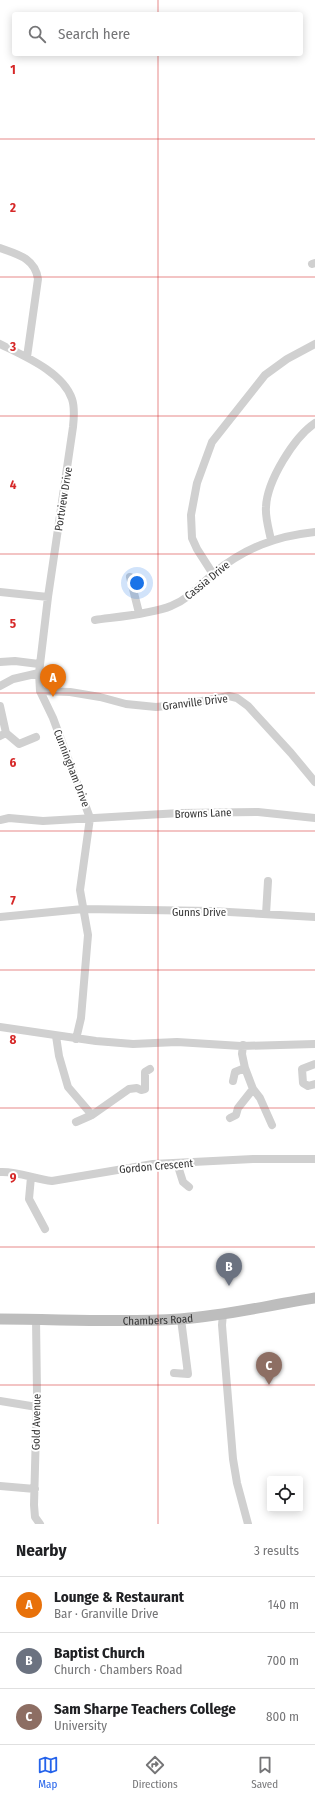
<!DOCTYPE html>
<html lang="en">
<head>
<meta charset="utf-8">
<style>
  :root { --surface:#fff; --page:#f6f6f6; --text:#202124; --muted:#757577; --line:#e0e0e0; --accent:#2563eb }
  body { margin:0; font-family:"Fira Sans Condensed",sans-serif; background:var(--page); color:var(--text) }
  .controls { position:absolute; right:12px; bottom:12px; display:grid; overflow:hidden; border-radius:4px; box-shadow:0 2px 10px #0003 }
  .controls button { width:36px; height:36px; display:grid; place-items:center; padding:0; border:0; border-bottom:1px solid var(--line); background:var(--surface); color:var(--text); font:20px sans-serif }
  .you { position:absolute; left:137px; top:583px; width:14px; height:14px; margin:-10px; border:3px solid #fff; border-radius:50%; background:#1a73e8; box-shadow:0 0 0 6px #1a73e833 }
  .badge { display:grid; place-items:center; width:26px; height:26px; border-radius:50%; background:var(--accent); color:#fff; font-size:13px; font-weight:700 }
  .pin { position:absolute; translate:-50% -33px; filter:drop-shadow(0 1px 2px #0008) }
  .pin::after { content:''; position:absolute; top:21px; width:14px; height:12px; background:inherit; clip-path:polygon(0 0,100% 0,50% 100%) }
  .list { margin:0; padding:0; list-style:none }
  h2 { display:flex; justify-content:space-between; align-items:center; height:52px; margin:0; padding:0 16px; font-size:17px }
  h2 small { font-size:13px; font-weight:400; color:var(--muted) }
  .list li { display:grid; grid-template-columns:26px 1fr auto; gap:12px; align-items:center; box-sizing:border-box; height:56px; padding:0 16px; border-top:1px solid var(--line) }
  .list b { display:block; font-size:15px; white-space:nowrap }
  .list p { margin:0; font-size:13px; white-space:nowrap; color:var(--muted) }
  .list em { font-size:13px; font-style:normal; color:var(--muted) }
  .icon { flex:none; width:22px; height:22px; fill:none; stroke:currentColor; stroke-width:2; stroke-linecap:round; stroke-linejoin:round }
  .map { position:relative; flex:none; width:315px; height:1524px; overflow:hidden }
  .search { position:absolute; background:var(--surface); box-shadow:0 2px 10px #0003; left:12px; right:12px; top:12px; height:44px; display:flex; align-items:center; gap:10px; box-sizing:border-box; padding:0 14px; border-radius:4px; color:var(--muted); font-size:15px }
  .sheet { height:220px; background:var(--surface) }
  nav { display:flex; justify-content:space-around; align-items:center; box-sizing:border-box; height:56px; border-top:1px solid var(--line); background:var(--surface); font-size:11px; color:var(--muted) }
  nav a { display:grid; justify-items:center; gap:2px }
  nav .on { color:var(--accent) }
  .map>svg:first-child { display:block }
</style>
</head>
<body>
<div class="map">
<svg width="315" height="1524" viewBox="0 0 315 1524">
  <rect width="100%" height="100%" fill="#fff"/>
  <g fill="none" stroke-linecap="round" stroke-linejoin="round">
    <path stroke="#d0d0d0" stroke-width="8" d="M0,248C17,254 35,258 38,279L27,357
      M312,264L315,263
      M0,344C24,356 63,372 72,399C75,408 74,418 73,427L48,597L39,673L40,691L53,718L90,818L80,890L88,935L81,1018L76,1039
      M271,540C269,530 265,517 266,507C267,481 294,437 315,423
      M213,574L197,549L192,538L191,515L197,483L212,442L265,375L287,359L315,344
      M130,577L139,613
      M0,592L48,597
      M95,620C116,617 152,614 171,606C189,599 200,585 214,573C245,548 276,536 315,532
      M0,662L15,661L39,664
      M0,686L13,679L39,673
      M40,691L70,692L100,697L126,704L156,707L186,704L229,696L237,698L248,706L291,753L315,782
      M0,706L6,733L0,736
      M6,733L19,744L36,737
      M0,820L9,818L43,821L180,813L258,812L315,818
      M266,914L268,881
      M0,917L83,909L211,911L315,917
      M0,1027L96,1041L133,1044L177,1042L241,1046L315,1044
      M56,1036L59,1056L68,1087L92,1115L129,1089L137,1088L141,1090L145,1089V1072L150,1069
      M315,1064L302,1069L303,1083L308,1086L315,1084
      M233,1081L235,1072L245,1068L242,1054L243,1045
      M253,1089L260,1098L272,1125
      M230,1118L236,1115L238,1108L253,1089L245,1068
      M76,1122L92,1115
      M177,1163L183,1182L189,1187
      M0,1172C18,1171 34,1179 52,1181L153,1164L253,1159H315
      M31,1177L29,1199L45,1229
      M223,1314L222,1325L233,1459L237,1483L248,1524
      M36,1319L37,1393L34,1505L35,1517L40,1524
      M174,1373L188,1374L181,1319
      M0,1401L37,1407
      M0,1486L35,1489"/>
    <path stroke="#bdbdbd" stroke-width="11" id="s1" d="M0,1319C60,1319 120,1323 180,1319C225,1316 270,1305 315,1298"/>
  </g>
  <path fill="none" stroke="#d62828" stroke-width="1" stroke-opacity="0.55" d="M158,0V14M158,54V1524M0,139H315M0,277H315M0,416H315M0,554H315M0,693H315M0,831H315M0,970H315M0,1108H315M0,1247H315M0,1385H315"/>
  <g text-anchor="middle" stroke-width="4" stroke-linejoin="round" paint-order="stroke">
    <g font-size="11" fill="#333" stroke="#fff">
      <text transform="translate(63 499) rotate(-81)" y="4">Portview Drive</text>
      <text transform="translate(207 580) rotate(-39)" y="4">Cassia Drive</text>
      <text transform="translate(195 702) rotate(-7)" y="4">Granville Drive</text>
      <text transform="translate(72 768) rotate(69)" y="4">Cunningham Drive</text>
      <text transform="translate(203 813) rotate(-2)" y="4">Browns Lane</text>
      <text x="199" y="916">Gunns Drive</text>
      <text transform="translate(156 1166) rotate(-5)" y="4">Gordon Crescent</text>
      <text dy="4" stroke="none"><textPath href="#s1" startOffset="158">Chambers Road</textPath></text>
      <text transform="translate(36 1422) rotate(-89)" y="4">Gold Avenue</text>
    </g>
  </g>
  <g font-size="13" text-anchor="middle" font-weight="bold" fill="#d62828" stroke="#fff" stroke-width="4" stroke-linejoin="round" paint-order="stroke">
    <text x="13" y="74">1</text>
    <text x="13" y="212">2</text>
    <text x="13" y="351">3</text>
    <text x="13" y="489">4</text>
    <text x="13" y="628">5</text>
    <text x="13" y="767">6</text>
    <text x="13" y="905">7</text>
    <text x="13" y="1044">8</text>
    <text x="13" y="1182">9</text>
  </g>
</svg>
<div class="controls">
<button><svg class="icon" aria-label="locate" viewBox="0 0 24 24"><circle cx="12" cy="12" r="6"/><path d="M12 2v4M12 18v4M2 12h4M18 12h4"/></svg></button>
</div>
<div class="you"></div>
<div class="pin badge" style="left:53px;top:697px;background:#e8710a">A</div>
<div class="pin badge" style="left:229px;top:1286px;background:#6b7280">B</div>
<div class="pin badge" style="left:269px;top:1385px;background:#8d6e63">C</div>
<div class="search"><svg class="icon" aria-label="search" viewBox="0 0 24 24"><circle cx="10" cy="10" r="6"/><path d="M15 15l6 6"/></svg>Search here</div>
</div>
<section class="sheet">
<h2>Nearby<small>3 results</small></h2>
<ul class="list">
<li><span class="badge" style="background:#e8710a">A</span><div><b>Lounge &amp; Restaurant</b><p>Bar · Granville Drive</p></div><em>140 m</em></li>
<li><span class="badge" style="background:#6b7280">B</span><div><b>Baptist Church</b><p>Church · Chambers Road</p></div><em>700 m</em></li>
<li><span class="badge" style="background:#8d6e63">C</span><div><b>Sam Sharpe Teachers College</b><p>University</p></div><em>800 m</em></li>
</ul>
</section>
<nav>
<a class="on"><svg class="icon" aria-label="map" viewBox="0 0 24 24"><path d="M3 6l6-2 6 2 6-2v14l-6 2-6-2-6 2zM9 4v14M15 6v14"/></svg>Map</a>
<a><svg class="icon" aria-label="directions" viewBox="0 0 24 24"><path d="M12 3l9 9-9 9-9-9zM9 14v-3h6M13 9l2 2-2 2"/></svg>Directions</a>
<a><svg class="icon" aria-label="saved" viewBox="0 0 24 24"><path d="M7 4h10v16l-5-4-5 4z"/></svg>Saved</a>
</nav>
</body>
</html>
